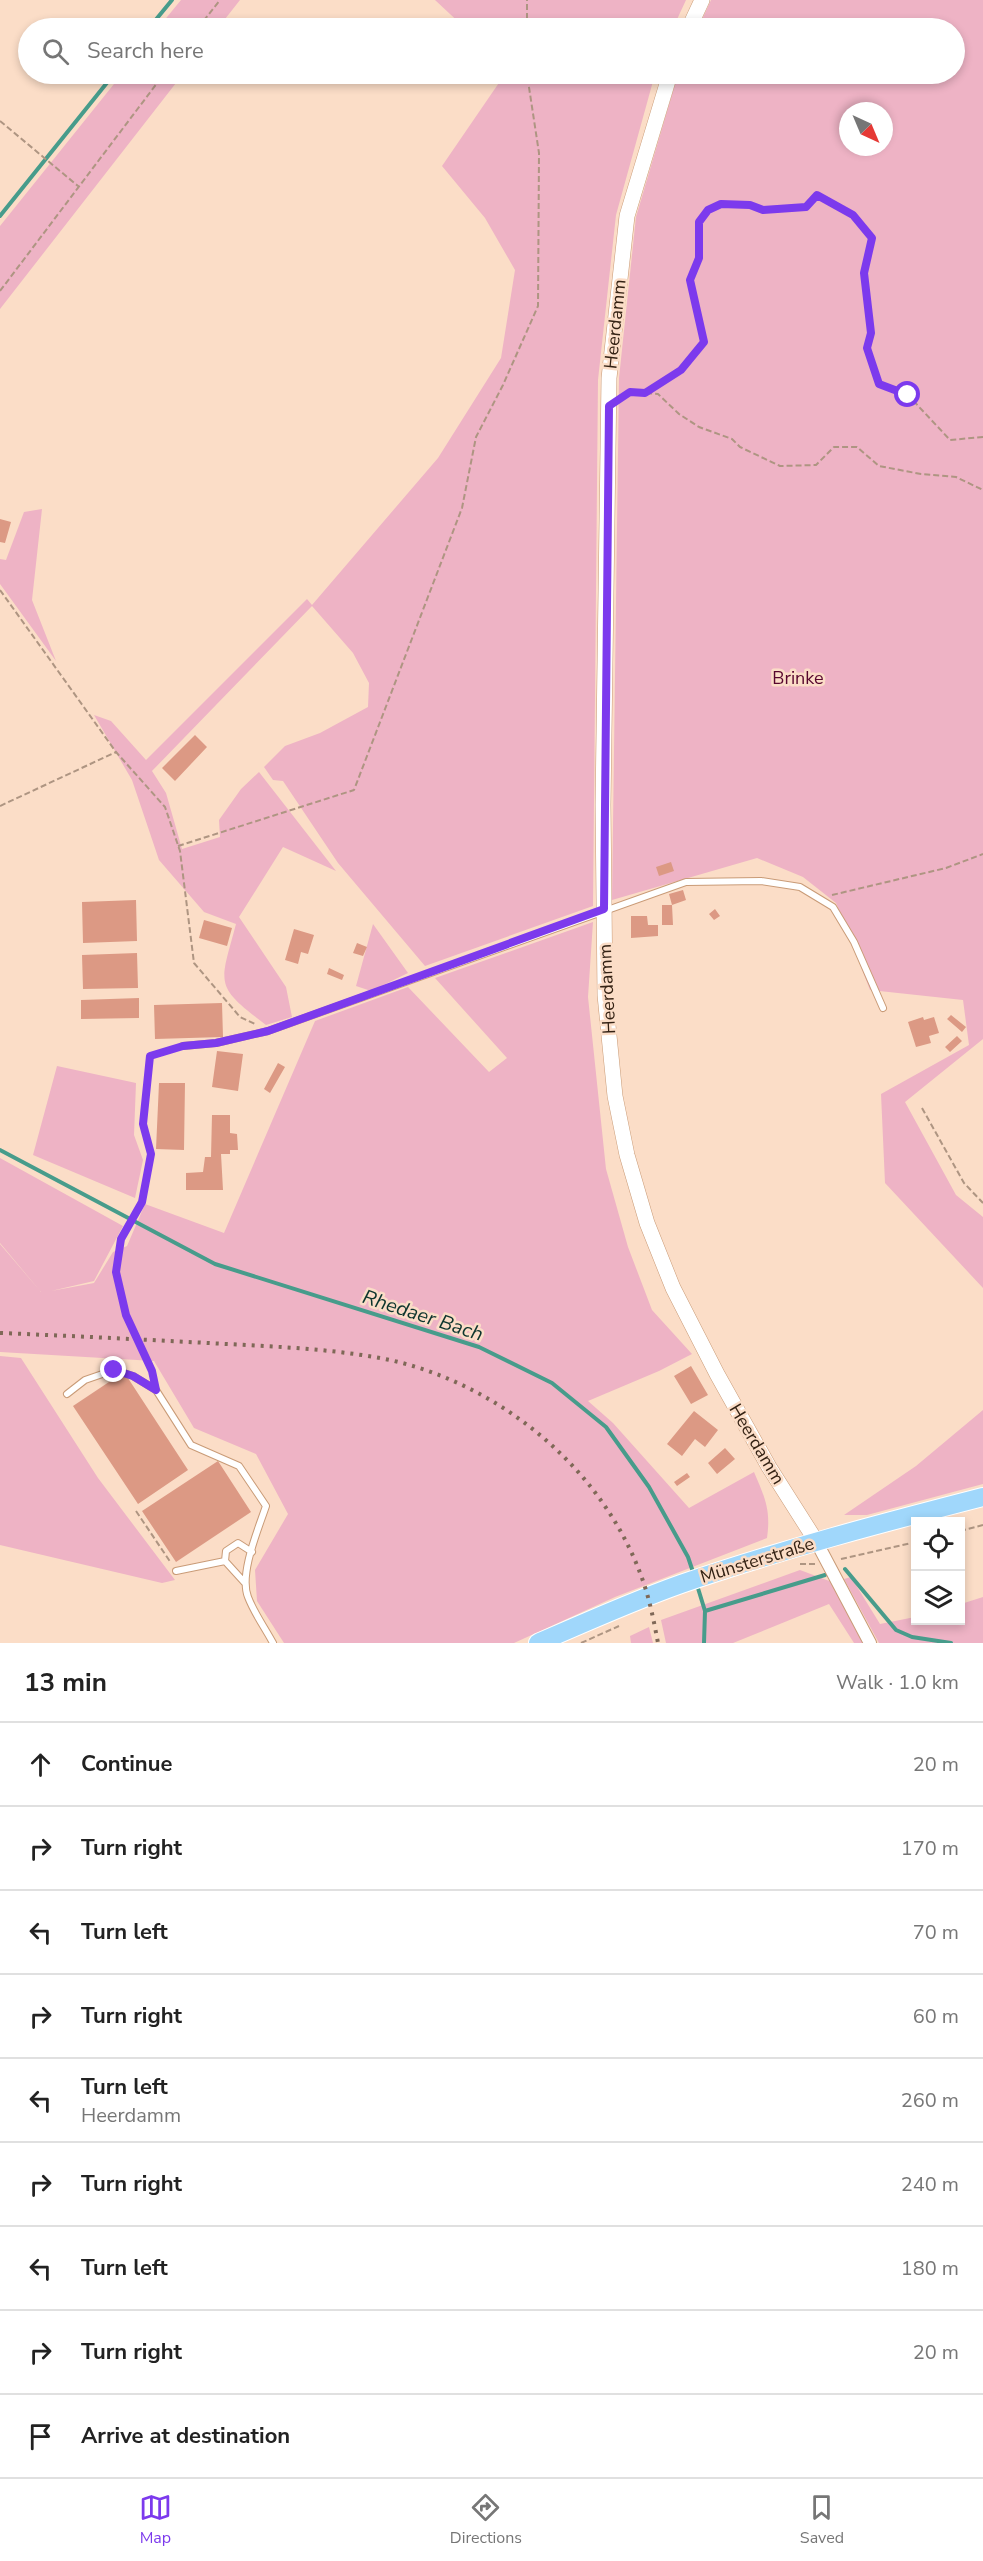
<!DOCTYPE html>
<html lang="en">
<head>
<meta charset="utf-8">
<style>
  :root { --surface:#fff; --page:#f6f6f6; --text:#222; --muted:#767676; --line:#e0e0e0; --accent:#7c3aed }
  body { margin:0; font-family:"Nunito Sans",sans-serif; background:var(--page); color:var(--text) }
  .controls { position:absolute; right:18px; bottom:18px; display:grid; overflow:hidden; border-radius:0px; box-shadow:0 3px 9px #0003 }
  .controls button { width:54px; height:54px; display:grid; place-items:center; padding:0; border:0; border-bottom:2px solid var(--line); background:var(--surface); color:var(--text); font:30px sans-serif }
  .compass { position:absolute; left:839px; top:102px; width:54px; height:54px; border-radius:50%; background:var(--surface); box-shadow:0 3px 9px #0003; rotate:136deg }
  .stop { position:absolute; width:18px; height:18px; margin:-14px; border:4px solid #7c3aed; border-radius:50%; background:#fff }
  .stop.end { background:#7c3aed; border-color:#fff; box-shadow:0 2px 6px #0008 }
  .list { margin:0; padding:0; list-style:none }
  h2 { display:flex; justify-content:space-between; align-items:center; height:78px; margin:0; padding:0 24px; font-size:26px }
  h2 small { font-size:20px; font-weight:400; color:var(--muted) }
  .list li { display:grid; grid-template-columns:39px 1fr auto; gap:18px; align-items:center; box-sizing:border-box; height:84px; padding:0 24px; border-top:2px solid var(--line) }
  .list b { display:block; font-size:22px; white-space:nowrap }
  .list p { margin:0; font-size:20px; white-space:nowrap; color:var(--muted) }
  .list em { font-size:20px; font-style:normal; color:var(--muted) }
  .icon { flex:none; width:33px; height:33px; fill:none; stroke:currentColor; stroke-width:2; stroke-linecap:round; stroke-linejoin:round }
  .map { position:relative; flex:none; width:983px; height:1643px; overflow:hidden }
  .search { position:absolute; background:var(--surface); box-shadow:0 3px 9px #0003; left:18px; right:18px; top:18px; height:66px; display:flex; align-items:center; gap:15px; box-sizing:border-box; padding:0 21px; border-radius:33px; color:var(--muted); font-size:22px }
  .sheet { height:834px; background:var(--surface) }
  nav { display:flex; justify-content:space-around; align-items:center; box-sizing:border-box; height:84px; border-top:2px solid var(--line); background:var(--surface); font-size:16px; color:var(--muted) }
  nav a { display:grid; justify-items:center; gap:3px }
  nav .on { color:var(--accent) }
  .map>svg:first-child { display:block }
</style>
</head>
<body>
<div class="map">
<svg width="983" height="1643" viewBox="0 0 983 1643">
  <rect width="100%" height="100%" fill="#fbddc7"/>
  <path fill="#eeb3c5" fill-rule="evenodd" d="M181,0H240L218,28H158Z
    M435,0H686L673,28H465Z
    M711,0H983V1039L905,1102L956,1195L983,1217V1288L885,1183L881,1094L969,1045L963,1000L870,990L836,903L803,877L757,858L612,900L619,378L636,217L678,74H954V28H698ZM848,111H884V147H848Z
    M122,74H183L0,309V226Z
    M505,74H655L616,215L598,380L593,906L425,966L338,863L283,781L273,780L264,767L285,746L320,733L368,707L369,683L353,653L312,606L152,771L166,793L182,849L220,837L219,820L241,789L259,772L336,871L283,847L239,917L286,987L292,1017L266,1025C213,985 220,985 236,924L204,912L159,860L132,780L94,715L111,721L146,760L307,599L312,605L438,458L501,358L515,270L485,218L442,166Z
    M42,509L32,600L56,661L0,584V559L6,560L24,512Z
    M593,922L588,997L606,1169L628,1247L652,1310L692,1354L659,1371L588,1401L613,1423L689,1508L754,1472C765,1498 771,1510 767,1538L615,1597L514,1643H284L257,1601L255,1570L288,1514L256,1454L194,1428L154,1361L0,1352V1244L41,1292L0,1243V1158L123,1226L94,1281L51,1291L94,1283L113,1252L127,1246L145,1204L224,1233L315,1021L408,987L489,1072L507,1058L435,978Z
    M373,924L408,973L371,991L356,986Z
    M57,1066L136,1083L134,1135L143,1160L135,1198L33,1155Z
    M0,1356L21,1358L98,1478L175,1580L162,1583L0,1545Z
    M983,1410V1484L867,1515H844L916,1466Z
    M800,1570L832,1582L864,1643H854L829,1604L733,1643H666L661,1620Z
    M851,1577L880,1624L915,1617L916,1620H960L961,1604L983,1597V1643H879L844,1579Z
    M649,1627L653,1643H631L630,1636Z"/>
  <g fill="none" stroke-linecap="round" stroke-linejoin="round">
    <path stroke="#479c8b" stroke-width="4" d="M149,28L172,0
      M0,216L114,74
      M0,1150L215,1264L479,1347L552,1383L606,1427L649,1487L688,1557L694,1575
      M845,1569L896,1630L912,1637L951,1643
      M697,1585L705,1611L704,1643
      M705,1611L825,1575"/>
  </g>
  <path fill="#dc9984" d="M0,519L11,522L5,543L0,542Z
    M195,735L207,747L175,781L162,768Z
    M671,862L674,871L659,876L656,867Z
    M683,890L686,900L672,905L669,894Z
    M136,900L137,941L83,943L82,902Z
    M662,905H672L673,925H662Z
    M715,909L720,916L714,920L709,914Z
    M631,916H647L648,925H658V936L631,938Z
    M204,920L232,928L227,946L199,938Z
    M294,929L314,935L308,954L301,952L298,964L285,960Z
    M357,943L367,947L363,956L353,953Z
    M137,953L138,988L83,989L82,955Z
    M329,968L344,975L342,980L327,974Z
    M139,998V1018L81,1019V1000Z
    M222,1003L223,1037L155,1039L154,1005Z
    M951,1015L966,1027L962,1032L947,1019Z
    M923,1017L924,1020L934,1017L939,1033L929,1036L931,1043L916,1047L908,1022Z
    M957,1036L962,1041L950,1052L945,1047Z
    M217,1051L243,1054L238,1091L212,1087Z
    M278,1063L285,1067L270,1093L264,1089Z
    M159,1083H185L184,1150L156,1149Z
    M212,1115H230V1133L237,1134L238,1150H230V1154H221L223,1190H186V1173L203,1172L205,1157H211Z
    M691,1366L708,1395L691,1404L674,1376Z
    M124,1372L188,1470L138,1504L73,1406Z
    M694,1411L718,1430L705,1447L695,1439L682,1456L667,1444Z
    M725,1448L735,1459L717,1474L708,1463Z
    M218,1461L251,1512L176,1562L142,1511Z
    M687,1473L690,1477L677,1486L674,1482Z"/>
  <g fill="none" stroke-linecap="round" stroke-linejoin="round">
    <g stroke="#c99b77" stroke-width="8">
      <path id="service" d="M183,1046L216,1043L268,1031L686,882L761,881L800,887L833,907L854,942L883,1008
        M67,1394L85,1380L114,1370L133,1376L156,1390L191,1445L239,1466L266,1506C258,1530 239,1574 248,1597C254,1613 265,1628 273,1643
        M176,1571L225,1561
        M245,1583L225,1561L226,1551L238,1543L252,1552"/>
    </g>
    <g stroke="#c99b77" stroke-width="14">
      <path id="minor" d="M816,1541L870,1643"/>
    </g>
    <g stroke="#c99b77" stroke-width="16">
      <path id="tertiary" d="M689,28L702,0
        M670,74L627,216L609,378L603,805L605,995L615,1096L627,1155L647,1223L673,1288L717,1374L769,1467L816,1541"/>
    </g>
    <g stroke="#fff" stroke-width="20">
      <path id="primary" d="M538,1643C586,1622 633,1601 681,1584C780,1550 882,1523 983,1497"/>
    </g>
    <path stroke="#ae9582" stroke-width="2" stroke-dasharray="6 3" stroke-linecap="butt" d="M198,28L220,0
      M527,28V0
      M0,121L78,186
      M0,291L164,74
      M645,393L681,370L704,342L690,280L700,258L699,222L708,210L721,204L750,205L763,210L806,207L817,195L853,215L872,238L864,273L871,333L867,348L879,384L908,395L950,440L983,437
      M621,398L630,392L658,394L679,414L699,427L732,439L740,447L780,466L816,465L834,447H857L879,466L921,474L956,477L983,490
      M0,590L116,752L165,807L180,851L194,963L240,1017L255,1024
      M0,806L116,752
      M178,846L354,790L462,508L476,437L503,385L538,306L539,153L527,74
      M832,895L946,868L983,854
      M922,1108L964,1183L983,1203
      M154,1378L126,1315L116,1272L121,1239L143,1202L151,1154L143,1124L150,1056L174,1049
      M136,1511L171,1563
      M960,1531L983,1525
      M841,1559L916,1542
      M800,1564H815
      M581,1643L619,1626"/>
    <use href="#service" stroke="#fff" stroke-width="6"/>
    <use href="#minor" stroke="#fff" stroke-width="12"/>
    <use href="#tertiary" stroke="#fff" stroke-width="15"/>
    <use href="#primary" stroke="#a0d7fb" stroke-width="18"/>
    <path stroke="#7f6857" stroke-width="4" stroke-dasharray="3 6" stroke-linecap="butt" d="M0,1333C76,1336 151,1340 227,1344C281,1347 336,1349 390,1360C502,1385 605,1471 643,1581C650,1601 654,1622 658,1643"/>
  </g>
  <g fill="none" stroke-linecap="round" stroke-linejoin="round">
    <path stroke="#7c3aed" stroke-width="8" d="M114,1370L133,1376L156,1390L152,1371L126,1315L116,1272L121,1239L142,1202L151,1154L143,1124L150,1056L183,1046L216,1043L268,1031L604,909L609,406L630,392L645,393L681,370L704,342L690,280L699,258V222L708,210L721,204L750,205L763,210L806,207L817,195L853,215L872,238L864,273L871,333L867,348L879,384L908,395"/>
  </g>
  <g text-anchor="middle" stroke-width="5" stroke-linejoin="round" paint-order="stroke">
    <g font-size="18" fill="#342214" stroke="#fbddc7">
      <text transform="translate(615 324) rotate(-84)" y="6">Heerdamm</text>
      <text transform="translate(607 989) rotate(-93)" y="6">Heerdamm</text>
      <text transform="translate(757 1444) rotate(59)" y="6">Heerdamm</text>
      <text transform="translate(757 1560) rotate(-17)" y="6">Münsterstraße</text>
    </g>
    <g font-size="18" fill="#58062e" stroke="#fbddc7">
      <text x="798" y="684">Brinke</text>
    </g>
    <g font-size="20" font-style="italic" fill="#0d352e" stroke="#fbddc7">
      <text transform="translate(423 1315) rotate(18)" y="7">Rhedaer Bach</text>
    </g>
  </g>
</svg>
<div class="controls">
<button><svg class="icon" aria-label="locate" viewBox="0 0 24 24"><circle cx="12" cy="12" r="6"/><path d="M12 2v4M12 18v4M2 12h4M18 12h4"/></svg></button>
<button><svg class="icon" aria-label="layers" viewBox="0 0 24 24"><path d="M12 4l9 5-9 5-9-5zM3 14l9 5 9-5"/></svg></button>
</div>
<svg class="compass" viewBox="-18 -18 36 36"><path d="M0-13l5 13h-10z" fill="#e53935"/><path d="M0 13l5-13h-10z" fill="#767676"/></svg>
<div class="stop" style="left:908px;top:395px"></div>
<div class="stop end" style="left:114px;top:1370px"></div>
<div class="search"><svg class="icon" aria-label="search" viewBox="0 0 24 24"><circle cx="10" cy="10" r="6"/><path d="M15 15l6 6"/></svg>Search here</div>
</div>
<section class="sheet">
<h2>13 min<small>Walk · 1.0 km</small></h2>
<ul class="list">
<li><svg class="icon" aria-label="ahead" viewBox="0 0 24 24"><path d="M12 20V5M6 11l6-6 6 6"/></svg><div><b>Continue</b></div><em>20 m</em></li>
<li><svg class="icon" aria-label="right" viewBox="0 0 24 24"><path d="M7 20v-9h11M14 6l5 5-5 5"/></svg><div><b>Turn right</b></div><em>170 m</em></li>
<li><svg class="icon" aria-label="left" viewBox="0 0 24 24"><path d="M17 20v-9H6M10 6l-5 5 5 5"/></svg><div><b>Turn left</b></div><em>70 m</em></li>
<li><svg class="icon" aria-label="right" viewBox="0 0 24 24"><path d="M7 20v-9h11M14 6l5 5-5 5"/></svg><div><b>Turn right</b></div><em>60 m</em></li>
<li><svg class="icon" aria-label="left" viewBox="0 0 24 24"><path d="M17 20v-9H6M10 6l-5 5 5 5"/></svg><div><b>Turn left</b><p>Heerdamm</p></div><em>260 m</em></li>
<li><svg class="icon" aria-label="right" viewBox="0 0 24 24"><path d="M7 20v-9h11M14 6l5 5-5 5"/></svg><div><b>Turn right</b></div><em>240 m</em></li>
<li><svg class="icon" aria-label="left" viewBox="0 0 24 24"><path d="M17 20v-9H6M10 6l-5 5 5 5"/></svg><div><b>Turn left</b></div><em>180 m</em></li>
<li><svg class="icon" aria-label="right" viewBox="0 0 24 24"><path d="M7 20v-9h11M14 6l5 5-5 5"/></svg><div><b>Turn right</b></div><em>20 m</em></li>
<li><svg class="icon" aria-label="arrive" viewBox="0 0 24 24"><path d="M6 21V4h12l-3 4 3 4H6"/></svg><div><b>Arrive at destination</b></div></li>
</ul>
</section>
<nav>
<a class="on"><svg class="icon" aria-label="map" viewBox="0 0 24 24"><path d="M3 6l6-2 6 2 6-2v14l-6 2-6-2-6 2zM9 4v14M15 6v14"/></svg>Map</a>
<a><svg class="icon" aria-label="directions" viewBox="0 0 24 24"><path d="M12 3l9 9-9 9-9-9zM9 14v-3h6M13 9l2 2-2 2"/></svg>Directions</a>
<a><svg class="icon" aria-label="saved" viewBox="0 0 24 24"><path d="M7 4h10v16l-5-4-5 4z"/></svg>Saved</a>
</nav>
</body>
</html>
